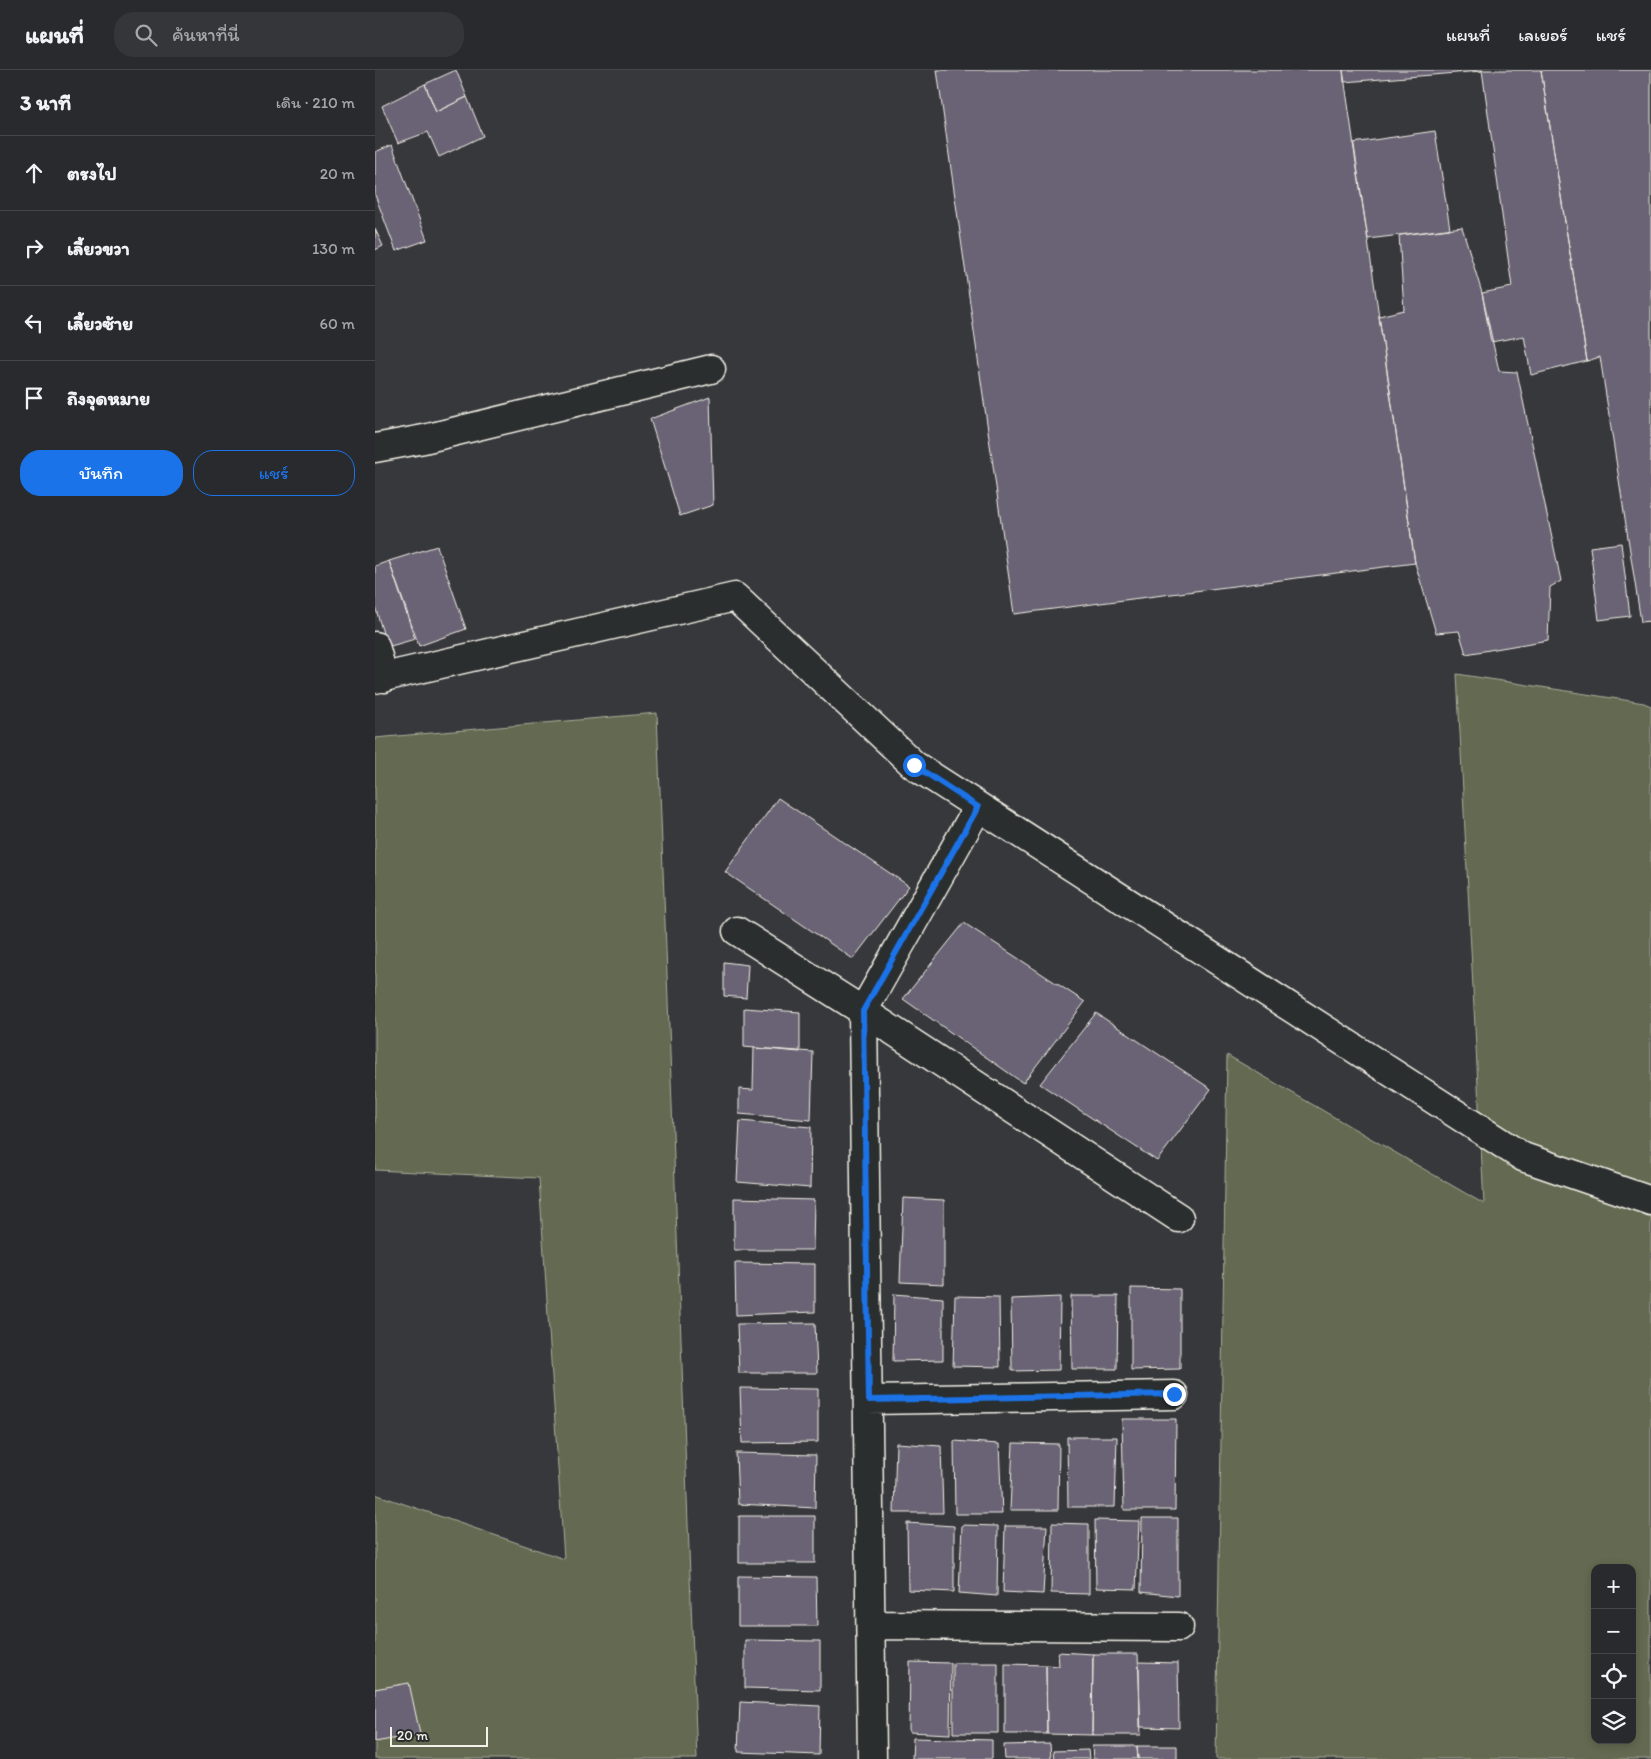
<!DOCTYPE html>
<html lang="th">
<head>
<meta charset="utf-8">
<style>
  :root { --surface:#292a2d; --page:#353639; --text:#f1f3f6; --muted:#a5a7aa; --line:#454649; --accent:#1a73e8 }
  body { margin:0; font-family:Itim,"Playpen Sans Thai",sans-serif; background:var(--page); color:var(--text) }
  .controls { position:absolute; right:15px; bottom:15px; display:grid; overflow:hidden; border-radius:10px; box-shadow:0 2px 8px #0003 }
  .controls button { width:45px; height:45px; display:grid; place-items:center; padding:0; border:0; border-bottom:1px solid var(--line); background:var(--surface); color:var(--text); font:25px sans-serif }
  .scale { position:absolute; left:15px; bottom:12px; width:98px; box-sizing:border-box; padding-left:5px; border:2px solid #f4f1e8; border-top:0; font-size:14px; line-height:18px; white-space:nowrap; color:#f4f1e8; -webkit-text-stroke:4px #2a2d2e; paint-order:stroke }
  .stop { position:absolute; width:15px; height:15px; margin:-11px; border:4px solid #1a73e8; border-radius:50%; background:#fff }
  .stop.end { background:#1a73e8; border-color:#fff; box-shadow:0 1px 5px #0008 }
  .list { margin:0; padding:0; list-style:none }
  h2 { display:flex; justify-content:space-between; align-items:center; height:65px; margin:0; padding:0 20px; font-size:21px }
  h2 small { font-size:16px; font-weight:400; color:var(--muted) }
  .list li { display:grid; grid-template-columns:32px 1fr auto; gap:15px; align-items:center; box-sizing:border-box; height:75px; padding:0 20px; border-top:1px solid var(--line) }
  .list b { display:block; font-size:19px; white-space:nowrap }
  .list em { font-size:16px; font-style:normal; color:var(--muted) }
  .actions { display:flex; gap:10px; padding:15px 20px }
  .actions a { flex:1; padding:11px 0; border:1px solid var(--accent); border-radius:20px; text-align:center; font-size:18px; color:var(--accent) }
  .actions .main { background:var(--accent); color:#fff }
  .icon { flex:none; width:28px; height:28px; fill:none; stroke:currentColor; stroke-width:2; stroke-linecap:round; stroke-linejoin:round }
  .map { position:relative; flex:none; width:1276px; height:1689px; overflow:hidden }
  header { display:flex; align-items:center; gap:30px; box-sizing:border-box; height:70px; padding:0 25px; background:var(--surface); border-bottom:1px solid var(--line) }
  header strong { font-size:24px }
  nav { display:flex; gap:28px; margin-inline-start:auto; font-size:18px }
  .search { width:350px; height:45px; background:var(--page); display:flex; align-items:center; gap:12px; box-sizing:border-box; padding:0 18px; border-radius:20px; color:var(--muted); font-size:19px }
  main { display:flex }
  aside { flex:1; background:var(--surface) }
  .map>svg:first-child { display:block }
</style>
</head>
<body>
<header>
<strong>แผนที่</strong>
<div class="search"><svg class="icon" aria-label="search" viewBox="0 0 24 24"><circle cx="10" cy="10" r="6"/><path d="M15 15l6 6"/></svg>ค้นหาที่นี่</div>
<nav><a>แผนที่</a><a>เลเยอร์</a><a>แชร์</a></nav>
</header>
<main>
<aside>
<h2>3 นาที<small>เดิน · 210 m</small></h2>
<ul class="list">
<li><svg class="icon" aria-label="ahead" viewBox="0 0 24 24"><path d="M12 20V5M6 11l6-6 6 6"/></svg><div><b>ตรงไป</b></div><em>20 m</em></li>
<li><svg class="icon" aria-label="right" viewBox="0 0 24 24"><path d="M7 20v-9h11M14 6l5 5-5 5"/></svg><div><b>เลี้ยวขวา</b></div><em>130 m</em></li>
<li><svg class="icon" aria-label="left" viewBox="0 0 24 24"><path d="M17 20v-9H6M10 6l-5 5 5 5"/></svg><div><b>เลี้ยวซ้าย</b></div><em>60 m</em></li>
<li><svg class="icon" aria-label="arrive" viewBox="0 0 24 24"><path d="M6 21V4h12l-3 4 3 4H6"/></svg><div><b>ถึงจุดหมาย</b></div></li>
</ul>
<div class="actions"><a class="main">บันทึก</a><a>แชร์</a></div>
</aside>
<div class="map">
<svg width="1276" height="1689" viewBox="0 0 1276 1689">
  <rect width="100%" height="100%" fill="#37383c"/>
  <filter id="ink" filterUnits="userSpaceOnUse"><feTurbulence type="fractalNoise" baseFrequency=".02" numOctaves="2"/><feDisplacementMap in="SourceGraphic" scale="10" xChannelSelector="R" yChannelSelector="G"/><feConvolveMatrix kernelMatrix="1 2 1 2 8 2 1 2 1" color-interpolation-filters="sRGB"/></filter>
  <g filter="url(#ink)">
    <path fill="#636b51" stroke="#acae9c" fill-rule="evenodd" d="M1082,604L1269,633L1276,636V1689H841L852,985L1109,1134ZM1220,1498H1257V1670H1220Z
      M282,643L322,1689H0V1424L189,1489L164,1108L0,1100V668Z"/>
    <path fill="#6a6374" stroke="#f4f1e8" d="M81,0L92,27L61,42L50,14Z
      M562,0H968L1040,493L639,544Z
      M968,0H1107V1L969,12Z
      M1166,0L1212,291L1156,305L1149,266L1116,272L1107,223L1137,217L1107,0Z
      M1166,0H1276V551L1266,552L1225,287L1212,291Z
      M50,14L61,42L92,27L108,66L64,87L53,62L23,73L7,36Z
      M1060,61L1075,159L993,169L978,73Z
      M17,75L52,170L21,181L0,125V82Z
      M1087,157L1107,223L1124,301L1142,302L1186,511L1175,517L1173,570L1091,584L1084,561L1061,563L1040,493L1004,246L1029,240L1024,165Z
      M0,159L8,176L0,180Z
      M335,327L338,435L305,446L275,349Z
      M1246,473L1255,546L1224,550L1215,477Z
      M62,476L91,559L44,576L14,491Z
      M14,491L40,569L12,577L0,536V496Z
      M403,728L534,816L478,889L350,802Z
      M589,853L710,932L648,1013L528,929Z
      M349,892L373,895L371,928L349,926Z
      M369,938L425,942V982L369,977Z
      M721,943L836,1019L782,1091L665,1014Z
      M379,978L438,982L436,1050L364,1044V1019L378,1020Z
      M365,1051L436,1057L435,1118L362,1112Z
      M359,1128L439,1130L438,1180H359Z
      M528,1128L569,1130V1214L525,1212Z
      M360,1193L440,1194V1242L361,1245Z
      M756,1218L805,1219V1299L756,1300Z
      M519,1224L568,1228V1290L518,1291Z
      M580,1226L624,1227L625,1297L578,1296Z
      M696,1226H743L742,1299H697Z
      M685,1227L684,1300L637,1301L636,1229Z
      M440,1253L442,1303H364L362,1254Z
      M365,1318L443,1319V1372L367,1373Z
      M747,1349H801L800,1440H749Z
      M692,1367H742L740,1437H693Z
      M579,1371L624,1374L627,1444H580Z
      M521,1373L566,1376L568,1443H519Z
      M638,1373L684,1374L683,1440H635Z
      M361,1383L441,1385L440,1438L363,1434Z
      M364,1446H440V1493H364Z
      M767,1448H803V1526L766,1522Z
      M720,1450L764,1451L761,1519L721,1518Z
      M532,1453L579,1456V1522L533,1520Z
      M677,1453L714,1454V1524L676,1523Z
      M587,1455L623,1456L622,1526L584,1523Z
      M630,1456H672L668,1524L628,1522Z
      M363,1506L441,1507L442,1556H363Z
      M370,1570L445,1571V1620L370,1618Z
      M683,1582L718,1584L717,1665L672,1664L671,1595L684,1596Z
      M718,1584H763L766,1665H717Z
      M535,1592L576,1593L575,1664L534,1662Z
      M764,1592L803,1593L804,1658L765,1657Z
      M578,1593H623V1663H578Z
      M630,1594L671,1595L672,1664H630Z
      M34,1613L45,1664L0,1672V1619Z
      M365,1632L445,1636L444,1685L363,1682Z
      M538,1668L617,1670V1689H537Z
      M675,1674L676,1689H630L629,1675Z
      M717,1676H762L763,1689H718Z
      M762,1676H802V1689H763Z
      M713,1680L714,1689H679L678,1681Z"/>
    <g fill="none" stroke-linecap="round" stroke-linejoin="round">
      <g stroke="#f4f1e8" stroke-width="31">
        <path id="street" d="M0,378L49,369L336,299
          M0,576L9,608
          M0,609L360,527L539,695L1148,1087L1276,1131
          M362,861L488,941L804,1148
          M494,1330L799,1325
          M496,1555L804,1557
          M497,1689L488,941L603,737"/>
      </g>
      <use href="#street" stroke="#2a2d2e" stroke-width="28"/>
    </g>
  </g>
  <g fill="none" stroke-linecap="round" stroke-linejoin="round" filter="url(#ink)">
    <path stroke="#1a73e8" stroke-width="6" d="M539,695L603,737L488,941L494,1330L799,1324"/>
  </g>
</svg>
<div class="controls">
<button>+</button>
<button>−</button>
<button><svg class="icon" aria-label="locate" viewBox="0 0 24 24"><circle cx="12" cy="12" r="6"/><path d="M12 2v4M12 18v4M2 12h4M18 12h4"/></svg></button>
<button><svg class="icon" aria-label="layers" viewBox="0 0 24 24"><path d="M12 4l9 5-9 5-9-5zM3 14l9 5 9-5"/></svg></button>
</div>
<div class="scale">20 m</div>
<div class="stop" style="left:539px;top:695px"></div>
<div class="stop end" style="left:799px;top:1324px"></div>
</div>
</main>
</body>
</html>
